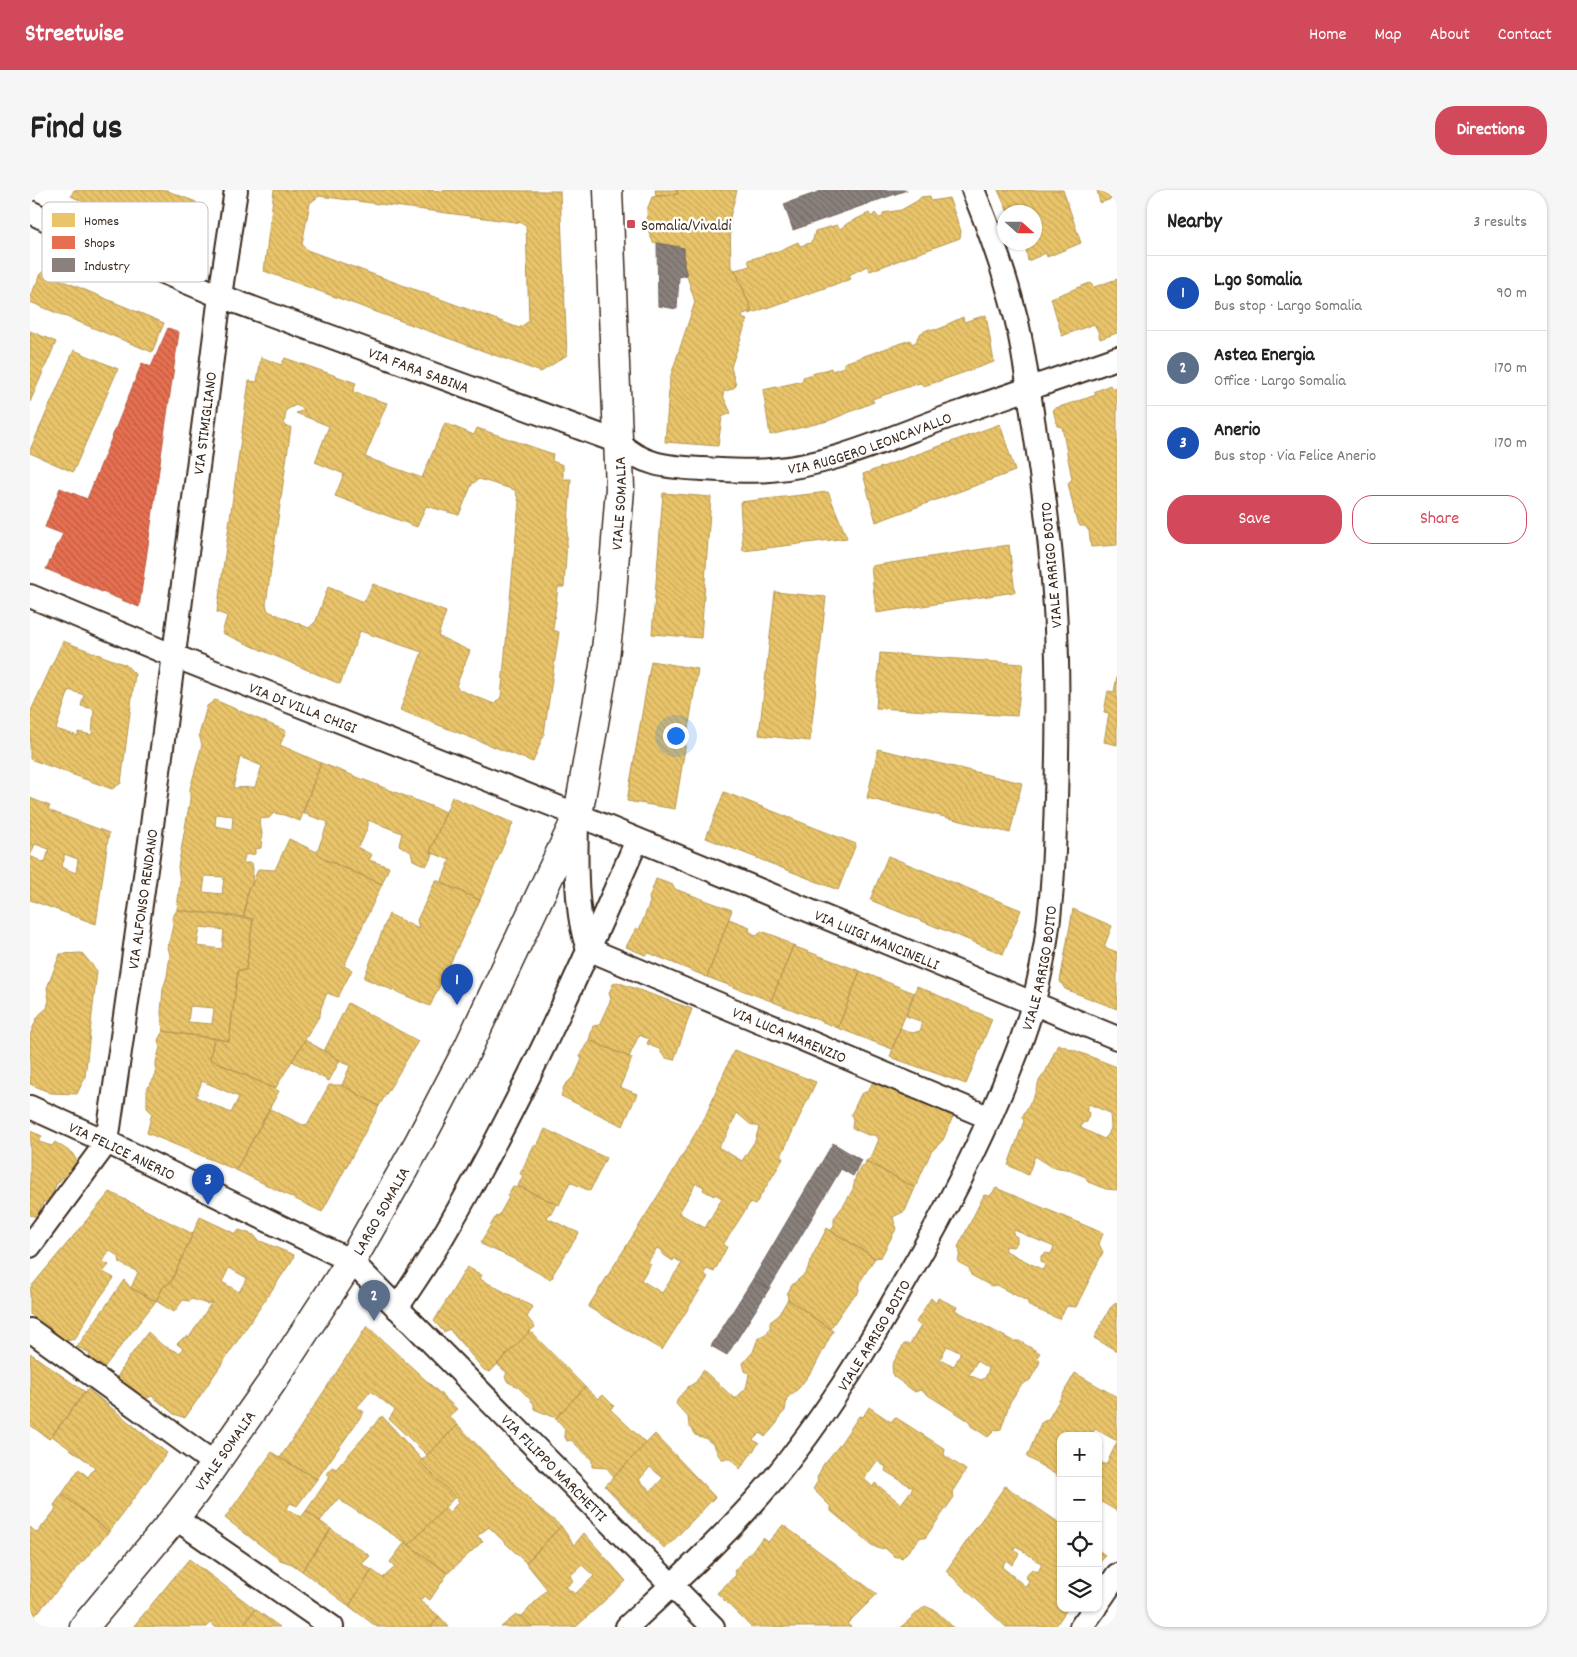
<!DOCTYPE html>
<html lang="en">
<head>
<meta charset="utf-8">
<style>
  :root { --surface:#fff; --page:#f6f6f6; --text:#222; --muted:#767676; --line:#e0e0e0; --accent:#d1495b }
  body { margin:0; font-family:Dekko,sans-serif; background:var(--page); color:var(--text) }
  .controls { position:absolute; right:15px; bottom:15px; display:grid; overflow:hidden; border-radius:10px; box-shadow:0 1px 4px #0004 }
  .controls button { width:45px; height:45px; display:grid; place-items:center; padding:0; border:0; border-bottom:1px solid var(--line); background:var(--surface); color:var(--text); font:25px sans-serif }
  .compass { position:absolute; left:967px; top:15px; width:45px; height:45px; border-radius:50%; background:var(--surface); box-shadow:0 1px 4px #0004; rotate:111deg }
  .you { position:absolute; left:645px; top:545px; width:18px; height:18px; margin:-12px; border:4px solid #fff; border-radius:50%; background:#1a73e8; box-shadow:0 0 0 8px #1a73e833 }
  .badge { display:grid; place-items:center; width:32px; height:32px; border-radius:50%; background:var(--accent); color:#fff; font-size:16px; font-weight:700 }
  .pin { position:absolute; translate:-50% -41px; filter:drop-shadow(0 1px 2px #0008) }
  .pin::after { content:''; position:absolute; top:26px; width:18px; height:15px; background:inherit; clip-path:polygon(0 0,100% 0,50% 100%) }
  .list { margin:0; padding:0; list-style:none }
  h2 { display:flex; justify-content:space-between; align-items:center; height:65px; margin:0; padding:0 20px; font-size:21px }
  h2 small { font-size:16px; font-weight:400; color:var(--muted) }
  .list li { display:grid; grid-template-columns:32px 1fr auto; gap:15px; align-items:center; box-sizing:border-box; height:75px; padding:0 20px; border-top:1px solid var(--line) }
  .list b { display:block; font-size:19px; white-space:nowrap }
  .list p { margin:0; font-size:16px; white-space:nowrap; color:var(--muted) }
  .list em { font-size:16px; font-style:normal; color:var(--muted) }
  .actions { display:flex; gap:10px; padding:15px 20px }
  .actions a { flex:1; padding:11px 0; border:1px solid var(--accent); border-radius:20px; text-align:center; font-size:18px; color:var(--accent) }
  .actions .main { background:var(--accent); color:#fff }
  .icon { flex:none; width:28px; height:28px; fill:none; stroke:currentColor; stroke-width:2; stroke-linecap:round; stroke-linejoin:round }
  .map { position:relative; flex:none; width:1087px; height:1437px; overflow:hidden; border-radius:20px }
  header { display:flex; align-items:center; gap:30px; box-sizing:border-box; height:70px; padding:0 25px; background:var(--accent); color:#fff }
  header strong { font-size:24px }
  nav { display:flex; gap:28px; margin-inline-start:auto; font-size:18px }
  .intro { display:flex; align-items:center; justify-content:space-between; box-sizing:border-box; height:120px; padding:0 30px }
  h1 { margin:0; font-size:35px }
  .button { padding:12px 22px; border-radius:20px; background:var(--accent); color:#fff; font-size:18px; font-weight:700 }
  main { display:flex; gap:30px; padding:0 30px }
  aside { flex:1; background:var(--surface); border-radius:20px; box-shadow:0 1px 4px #0004 }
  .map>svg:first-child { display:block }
</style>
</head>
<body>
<header>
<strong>Streetwise</strong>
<nav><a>Home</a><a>Map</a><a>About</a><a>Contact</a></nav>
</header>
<div class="intro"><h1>Find us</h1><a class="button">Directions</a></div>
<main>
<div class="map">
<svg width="1087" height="1437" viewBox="0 0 1087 1437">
  <defs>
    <pattern id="homes-back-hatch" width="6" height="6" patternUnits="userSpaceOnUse" patternTransform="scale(1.25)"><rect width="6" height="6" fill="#e9c46a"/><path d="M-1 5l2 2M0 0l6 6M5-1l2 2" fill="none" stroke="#c9a95b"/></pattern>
    <pattern id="shops-back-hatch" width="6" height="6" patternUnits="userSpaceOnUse" patternTransform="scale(1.25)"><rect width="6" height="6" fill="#e76f51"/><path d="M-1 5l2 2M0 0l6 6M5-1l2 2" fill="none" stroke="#bc5b43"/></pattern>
    <pattern id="industry-back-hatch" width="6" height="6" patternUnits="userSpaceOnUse" patternTransform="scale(1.25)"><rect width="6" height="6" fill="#8a817c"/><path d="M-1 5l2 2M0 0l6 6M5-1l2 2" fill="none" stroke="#726a65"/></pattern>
  </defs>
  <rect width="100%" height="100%" fill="#fff"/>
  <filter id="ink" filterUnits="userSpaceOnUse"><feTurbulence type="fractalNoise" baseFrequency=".02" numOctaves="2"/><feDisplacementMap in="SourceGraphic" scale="10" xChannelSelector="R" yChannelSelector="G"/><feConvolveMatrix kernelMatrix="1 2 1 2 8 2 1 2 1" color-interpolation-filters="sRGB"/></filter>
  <g filter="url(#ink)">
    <path fill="url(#homes-back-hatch)" stroke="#b59653" fill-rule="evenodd" d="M44,0H138V1L166,12L162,51L150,57L41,6Z
      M244,0L530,1L537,165L511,182L234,81ZM289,6L492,33L496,35L499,131L489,138L277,60L272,54L280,13Z
      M625,0H645L648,2L647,4L626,6Z
      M645,0H707L700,27L701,77L705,80L722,121L713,124L712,128L717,130L701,177L706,196L702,199L693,202L694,208L701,223L692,227L688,256L635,252L640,188L665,112L654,76V58L623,52L618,40L617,20L622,7L647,4L648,2Z
      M968,0H1033L1051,53L1017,67L1016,63L998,71L995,52H1004V22H978Z
      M1067,0H1087V7L1070,13Z
      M900,6L901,11L919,8L931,41L930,48L840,81L837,76L819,85L821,89L719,124V121H722L705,80L720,76L718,70L748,61L768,52L770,56L780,53L783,50L785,41L807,35L810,39L818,33L839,23L841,27L845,23L849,28L853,27V23L871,20L887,11L891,7Z
      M12,82L134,133L122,162L0,112V106Z
      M1087,89V143L1070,149L1068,141L1064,134L1032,146L1021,108L1060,93L1064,97Z
      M956,125L964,172L895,196L890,193L842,209L844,212L798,231L740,245L733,200L773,191V187L801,178L802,181L814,177V173L880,150L882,154L887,151V148L891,143L899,139L906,140L914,137L918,134L933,127L934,132Z
      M0,141L26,152L0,212Z
      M44,160L88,179L43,282L0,263V260Z
      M231,167L251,175L255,168L326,193L323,202L357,213L335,267L392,288L415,233L444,245L447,238L523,264L522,271L533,275V289H541L534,397H528L523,440L529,442L514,544L503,572L370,520L392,462L330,441L310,494L192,443L197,426L187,422L219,191L227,192ZM266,215L275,220L266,223L299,236L285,272L314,284L305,306L387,337L396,316L429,325L442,294L449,289L485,300L489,312L471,507L464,514L430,500L426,496L440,461L408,446L416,422L343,394L334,412L298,397L286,431L279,438L238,421L236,414L261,237L254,236L256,220Z
      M1080,195L1082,199L1087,197V355L1061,357L1059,341L1055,336H1050L1046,329L1038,293L1042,289L1032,237L1027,236L1023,219L1066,205L1064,202Z
      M970,234L985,281L846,332L833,284Z
      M798,302L817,348L713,361L710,312Z
      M633,303L681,307L671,448L622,444Z
      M979,355L985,402L846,423L841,376Z
      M745,402L796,407L780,551L729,545Z
      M33,451L96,475L105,484L91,593L82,599L0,569V523ZM39,500L54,505L51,516L64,519L62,545L48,542V546L26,539Z
      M850,463L993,474L987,526L846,518Z
      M621,471L668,479L645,619L597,611Z
      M1087,486V555L1074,552L1079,523L1074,522L1078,501L1084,502Z
      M185,510L256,541L250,555L291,573L270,631L254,625L244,623L239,628L229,629L232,643L231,658L225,659V664L215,665L213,673H222L223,679L222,695L218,698L214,727L147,720L150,691L148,677L160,610V599L172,555L169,545L177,516ZM210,567L232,576L225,597L203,598ZM186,624L203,626L202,639L185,636ZM175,686L194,687L192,704L173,702Z
      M848,559L992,593L980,643L837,608Z
      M291,573L416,622L400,662L404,663L396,676L383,670L381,662L369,655L372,643L338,630V636L332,651L327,657L342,665L339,670L359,677L352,694L294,669L287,662L298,632L272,623Z
      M694,602L826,654L808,700L676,648Z
      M422,607L483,633L450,710L411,693L420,670L400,662Z
      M0,608L20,616L18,620L79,643L66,734L0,710ZM5,654L19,659L15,673L0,666ZM34,664L48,669L46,683L31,677L34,670Z
      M259,649L287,662L294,669L352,694L314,776L322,780L308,807L297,803L291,818L290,825L245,899L180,869L184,848L199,851L208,780H216L223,729L214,727L218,698L222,695L228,679L245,680Z
      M858,666L991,720L973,764L840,710Z
      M626,689L643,695L645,699L702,720L677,787L619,763L615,765L596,757L606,738L609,740L620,712L619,708Z
      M406,690L450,710L400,816L334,788L359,724L389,739L387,730Z
      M1043,719L1082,736L1074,757L1087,762V819L1035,799L1030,791Z
      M147,720L223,729L216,780H208L199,851L133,841L131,823L133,799L137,786L140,765L138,757L143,735L142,728ZM170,737L194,740L192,759L167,756ZM160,816L184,818L182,834L158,832Z
      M699,729L720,737L719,741L727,746L731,741L748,747L763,756L741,811L677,787Z
      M763,756L830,781L808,838L741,811Z
      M52,763L67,781L55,887L47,904L21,903L0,894V845L6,830L10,824L17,818L19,810L17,798L30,764Z
      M830,781L884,803L862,859L808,838Z
      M587,792L662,819L644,870L636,868L631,863V860L617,854L619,849L609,845L599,867L559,850L563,836L569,835L581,809L579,803L583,794Z
      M887,796L962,829L936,894L860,867L870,838L882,843L890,841L892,836L890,831L876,826Z
      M318,813L388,851L349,916L312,895L320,876L294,861Z
      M133,841L184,848L180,869L249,901L206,980L117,943L122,923L117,918V899L126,885V872L130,857L128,850ZM172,891L209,907L201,923L166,907Z
      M275,850L310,870L299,891L262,871Z
      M559,850L602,868L590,897L607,904L593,936L531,906L534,896L545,885L552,869L550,865Z
      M1028,854L1087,877V1000L1076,999L1058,992L1056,987L1036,979L1022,977L1005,966L998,985L978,975L994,931L992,927L1004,906L1009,891L1016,881ZM1059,914L1080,923L1081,938L1078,945L1074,949L1051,938L1052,933L1057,932L1058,928L1059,923L1056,920Z
      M704,860L786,892L751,966L753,969L725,1015L720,1013L693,1055L697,1057L684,1082L677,1079L674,1083L678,1087L632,1160L558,1117L641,985L675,927ZM707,923L720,934L729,937L725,951L712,971L688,957L695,948ZM666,993L674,997L673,1000L684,1006L685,1004L692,1008L675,1038L649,1023ZM627,1058L633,1061L631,1063L643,1071L644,1068L652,1073L632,1103L611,1090L621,1074L618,1072Z
      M844,890L924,924L913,950L901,962L885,998L836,971L841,968L849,949L844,945H838L822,938L823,929L821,925L831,904L838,901Z
      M299,895H312L349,916L292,1022L206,980L240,919L273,935L278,934Z
      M515,939L576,968L560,1001L540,992L529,1015L488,996L493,985L490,984L504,955L507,956Z
      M0,941L12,946L9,952L22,956L25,952L42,963L47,971L39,983L35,985L26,995L18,1015L14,1011L7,1027L0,1025Z
      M836,971L885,998L875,1021L863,1027L866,1039L851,1067L845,1068L801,1041L804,1035V1028L814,1015L823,999L826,985L831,977L835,975Z
      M483,996L486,998L488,996L526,1014L521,1024L519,1023L517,1028L549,1043L523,1084V1087L519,1089L484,1069L451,1054L452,1050L466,1026L468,1027L479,1007L477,1006Z
      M966,998L1073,1043L1069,1054L1073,1062L1046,1117L1037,1116L1029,1129L999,1116L997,1111L966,1095L961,1096L941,1085L939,1078L928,1072L930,1062L928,1057L954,1005L960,1006ZM984,1040L1024,1057L1021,1064L1015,1063L1011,1066V1071L1015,1075L1013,1080L974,1060L976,1056L983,1057L987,1053V1047L983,1044Z
      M80,1002L163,1044L141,1092L133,1097L126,1111L101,1098L108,1082L90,1073L89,1067L79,1060L73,1072L79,1075L73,1082L84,1088L64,1116L45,1149L36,1151L0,1124V1098Z
      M170,1027L206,1044L209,1040L224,1045L228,1050L264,1065L263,1069L155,1228L144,1224L122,1206L114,1209L86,1189L98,1169L118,1142L132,1155L149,1163L153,1158L147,1154L153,1148L160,1146L182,1112L177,1114L162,1109L159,1111L153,1110L144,1122L126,1111L133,1097L141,1092ZM199,1078L217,1088L209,1102L192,1092Z
      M797,1038L845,1068L831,1090L828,1103L820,1110L800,1139L758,1109L757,1104L762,1095L776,1083L782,1067Z
      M437,1077L452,1085L450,1089L503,1117L497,1127L505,1137L500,1141L460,1182L454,1180L419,1139L414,1142L404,1131Z
      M94,1090L101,1098L126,1111L72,1180L58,1170L60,1163L47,1157Z
      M901,1108L906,1113L908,1108L927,1117L925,1120L983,1151H989L1010,1163L1007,1167L1010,1170L1009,1174L1000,1190L991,1195L980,1212L971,1239L965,1240L958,1247L941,1236L939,1231L890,1200L885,1202L863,1186L862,1175L874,1154H880L891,1136L886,1132ZM917,1156L931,1163L924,1176L910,1169ZM947,1171L959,1179L955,1188L951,1190L939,1185Z
      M758,1109L803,1141L784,1178L769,1198L757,1208L755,1221L750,1226L747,1233L735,1247L730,1243L723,1250L729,1253L710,1279L701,1269H692L689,1266L684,1255L675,1248L665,1245L659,1236L658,1227L646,1214L648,1208L658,1197L666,1192L673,1180L705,1209L716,1198L718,1190L719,1183L715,1181L713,1173L723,1162L728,1148L737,1143L740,1138V1132L748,1126Z
      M1087,1112V1161L1064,1148L1080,1118Z
      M337,1136L427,1219L419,1226L428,1235L397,1265L359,1229L365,1220L341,1201L327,1217L334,1222L287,1289L250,1268Z
      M500,1141L555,1197L526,1228L504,1219V1214L497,1206L488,1197L478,1192L475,1187L477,1183L467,1174Z
      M0,1163L55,1202L19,1249L0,1235Z
      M1045,1183L1087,1207V1251L1065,1239L1061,1246H1031V1296L1028,1286L997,1267L1011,1233L1019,1228Z
      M555,1197L568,1209L573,1205L584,1216L580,1219L616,1253L584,1287L577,1278L562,1277V1270L541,1250L537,1251L534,1245L535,1239L526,1228Z
      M58,1199L137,1263L79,1342L32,1304L49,1279L58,1287L65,1277L22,1246Z
      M839,1217L861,1232L865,1227L915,1259L914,1265L936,1280L922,1302L924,1307L895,1348L891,1347L872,1368L864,1366L855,1358L849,1359L840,1354L801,1321V1317L783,1299L788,1291L787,1288L793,1275L808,1257L829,1226L833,1227ZM847,1271L856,1277L855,1281L883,1298L871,1314L845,1293L843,1297L834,1289Z
      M352,1226L392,1270L390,1272L425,1307L379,1355L308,1309L290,1331L276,1321L300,1286L296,1283L302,1277L306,1279Z
      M428,1235L505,1315L531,1336L496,1373L459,1337L447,1346L453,1351L418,1383L379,1355L415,1318L420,1322L429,1311L390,1272Z
      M625,1244L685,1307L635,1359L575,1296ZM620,1277L633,1288L621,1301L609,1290Z
      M1087,1252V1321L1068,1310V1271L1076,1275Z
      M242,1262L250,1268L287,1289L267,1316L260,1313L257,1319L271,1327L276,1321L301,1339L272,1381L262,1374L250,1370L195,1328Z
      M975,1296L1031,1334V1418H1038L1025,1437H976L916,1381ZM986,1356L1012,1374L1008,1382L1002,1379L995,1386L999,1391L996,1397L972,1377L976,1370L982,1375L989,1364L984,1360Z
      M32,1304L79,1342L0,1431V1337L7,1343L26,1319L24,1315Z
      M753,1335L847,1404L817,1434L821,1437H721L687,1403L706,1385L704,1381L733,1348L738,1352Z
      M531,1336L544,1355L554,1343L596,1391L546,1437H502L492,1426L517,1399L496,1373ZM552,1375L564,1386L545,1404L536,1397L543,1391L540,1386Z
      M301,1339L340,1366L332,1374L342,1380L319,1416L272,1381Z
      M375,1352L418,1383L400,1410L394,1406L390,1411L409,1426L401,1437H347L319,1416L342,1380L353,1388L365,1377L360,1372Z
      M1068,1360L1075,1365L1068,1375Z
      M159,1369L225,1419L212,1437H185L181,1432L177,1437H103Z
      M895,1416L906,1421L923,1437H871Z
      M225,1419L250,1437H212Z
      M486,1425L492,1426L502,1437H471Z
      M409,1426L419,1437H401Z"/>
    <path fill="url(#shops-back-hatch)" stroke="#b35a42" d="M138,138L149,142L109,417L16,379L33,344L15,337L30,298L57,309L112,173L121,177Z"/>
    <path fill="url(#industry-back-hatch)" stroke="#726760" d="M794,0H877L763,40L754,14Z
      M627,53L654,58V76L657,85L649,87L647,119L628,116Z
      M803,953L831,970L823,986L811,979L780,1031L763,1021Z
      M763,1021L780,1031L739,1099L723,1089Z
      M723,1089L739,1099L697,1165L681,1156Z"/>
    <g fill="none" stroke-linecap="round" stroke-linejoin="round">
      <g stroke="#3b2a1e" stroke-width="26">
        <g id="minor">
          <path id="s1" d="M0,22L85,62L190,106L588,252C613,276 638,277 672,279C695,280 718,282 740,280C806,275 867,244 929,223C982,204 1034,187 1087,168"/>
          <path id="s2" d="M0,406L144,466L548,625L1087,848"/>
          <path d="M547,631C546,669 545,724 558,759"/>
          <path id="s3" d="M558,759L960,928"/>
          <path id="s4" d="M0,917L77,952L321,1071L683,1437"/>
          <path id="s5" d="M0,1056L77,952L120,651L190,106L206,0"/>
          <path d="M367,1118C382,1095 398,1072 412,1048C486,922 549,784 607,650"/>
          <path d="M0,1140L185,1274"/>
          <path d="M145,1328L302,1437"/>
          <path d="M1068,1413L1087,1385"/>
          <path id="s6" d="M597,1437C647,1390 698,1344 742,1291C793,1230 835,1162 874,1093C910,1031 943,969 971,902C985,868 999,834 1007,798C1022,736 1024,672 1026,609C1028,540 1029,471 1024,403C1020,344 1012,287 1003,229C998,195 994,161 986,128C975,84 960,41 943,0"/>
          <path d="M1051,1437L1065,1418"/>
        </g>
      </g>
      <g stroke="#3b2a1e" stroke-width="31">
        <g id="secondary">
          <path id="s7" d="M54,1437L145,1328L165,1302L242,1192L328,1060L388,954L437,860L548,625L574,476L581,416L590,298L578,0"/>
        </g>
      </g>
      <use href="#minor" stroke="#fff" stroke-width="22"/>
      <use href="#secondary" stroke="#fff" stroke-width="28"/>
    </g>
  </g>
  <rect fill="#d1495b" stroke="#fff" stroke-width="2" x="596" y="29" width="10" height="10" rx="2.5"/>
  <g text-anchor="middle" stroke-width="5" stroke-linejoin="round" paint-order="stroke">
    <g font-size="16" fill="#3b2a1e" stroke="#fff" text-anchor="start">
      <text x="611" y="40">Somalia/Vivaldi</text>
    </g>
    <g font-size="16" fill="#3b2a1e" stroke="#fff">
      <text dy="6" stroke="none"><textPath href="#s1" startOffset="420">VIA FARA SABINA</textPath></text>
      <text dy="6" stroke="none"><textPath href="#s5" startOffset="855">VIA STIMIGLIANO</textPath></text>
      <text dy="6" stroke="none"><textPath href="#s1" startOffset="894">VIA RUGGERO LEONCAVALLO</textPath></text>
      <text dy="6" stroke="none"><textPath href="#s7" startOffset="1269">VIALE SOMALIA</textPath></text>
      <text transform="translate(1020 375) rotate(-95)" y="6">VIALE ARRIGO BOITO</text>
      <text dy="6" stroke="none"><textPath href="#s2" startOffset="295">VIA DI VILLA CHIGI</textPath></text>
      <text dy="6" stroke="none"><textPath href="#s5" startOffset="375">VIA ALFONSO RENDANO</textPath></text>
      <text dy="6" stroke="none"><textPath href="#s2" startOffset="914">VIA LUIGI MANCINELLI</textPath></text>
      <text dy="6" stroke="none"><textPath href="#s6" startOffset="789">VIALE ARRIGO BOITO</textPath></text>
      <text dy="6" stroke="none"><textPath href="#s3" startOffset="219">VIA LUCA MARENZIO</textPath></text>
      <text dy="6" stroke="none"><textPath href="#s4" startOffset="102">VIA FELICE ANERIO</textPath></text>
      <text dy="6" stroke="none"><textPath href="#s7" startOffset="512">LARGO SOMALIA</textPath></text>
      <text dy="6" stroke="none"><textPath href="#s6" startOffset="384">VIALE ARRIGO BOITO</textPath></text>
      <text dy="6" stroke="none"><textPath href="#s7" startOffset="226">VIALE SOMALIA</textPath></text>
      <text dy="6" stroke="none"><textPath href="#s4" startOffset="646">VIA FILIPPO MARCHETTI</textPath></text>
    </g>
  </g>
  <rect x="12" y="12" width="166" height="80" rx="8" fill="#fff" stroke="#c4bfbc" stroke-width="1"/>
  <rect x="22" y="23" width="23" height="14" fill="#e9c46a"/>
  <rect x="22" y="46" width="23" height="13" fill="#e76f51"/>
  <rect x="22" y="68" width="23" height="14" fill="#8a817c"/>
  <g font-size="14" fill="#3b2a1e">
    <text x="54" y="35">Homes</text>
    <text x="54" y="57">Shops</text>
    <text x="54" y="80">Industry</text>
  </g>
</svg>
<div class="controls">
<button>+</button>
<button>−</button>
<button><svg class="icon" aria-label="locate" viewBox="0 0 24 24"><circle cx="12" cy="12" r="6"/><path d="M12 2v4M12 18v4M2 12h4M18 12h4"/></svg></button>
<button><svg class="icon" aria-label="layers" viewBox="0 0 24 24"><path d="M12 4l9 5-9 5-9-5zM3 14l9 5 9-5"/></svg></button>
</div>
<svg class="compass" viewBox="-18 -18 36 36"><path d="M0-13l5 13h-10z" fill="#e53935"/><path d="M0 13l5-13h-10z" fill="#767676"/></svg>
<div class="you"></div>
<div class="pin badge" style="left:427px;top:815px;background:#1a4fb4">1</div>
<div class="pin badge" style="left:344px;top:1131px;background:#5c6f8a">2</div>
<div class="pin badge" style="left:178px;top:1015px;background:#1a4fb4">3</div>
</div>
<aside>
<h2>Nearby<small>3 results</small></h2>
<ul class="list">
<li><span class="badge" style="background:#1a4fb4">1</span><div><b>L.go Somalia</b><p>Bus stop · Largo Somalia</p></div><em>90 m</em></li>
<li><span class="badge" style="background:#5c6f8a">2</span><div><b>Astea Energia</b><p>Office · Largo Somalia</p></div><em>170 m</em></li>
<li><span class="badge" style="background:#1a4fb4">3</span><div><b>Anerio</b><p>Bus stop · Via Felice Anerio</p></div><em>170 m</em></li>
</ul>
<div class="actions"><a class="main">Save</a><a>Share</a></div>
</aside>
</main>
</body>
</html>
